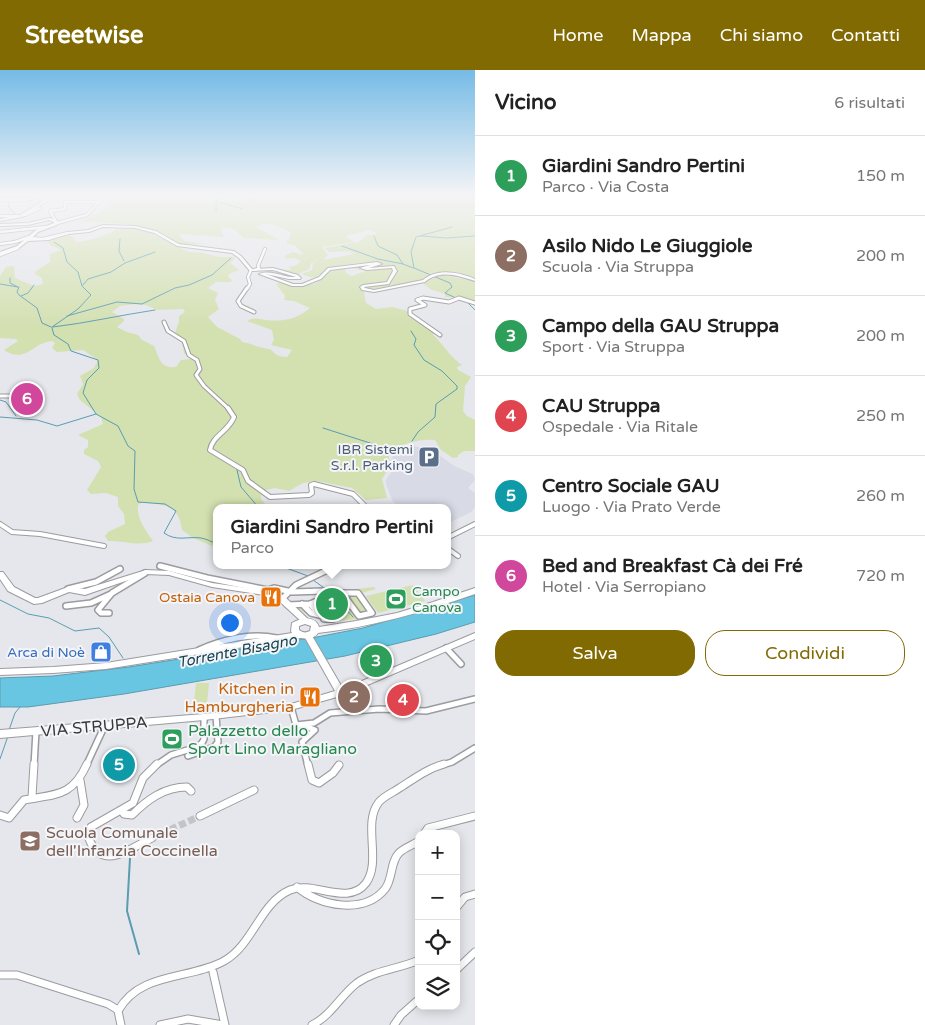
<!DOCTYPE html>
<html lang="it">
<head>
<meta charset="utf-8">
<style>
  :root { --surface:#fff; --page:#f6f6f6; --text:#222; --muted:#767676; --line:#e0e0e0; --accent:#826a03 }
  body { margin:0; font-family:"Varela Round",sans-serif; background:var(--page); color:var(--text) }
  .controls { position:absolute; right:15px; bottom:15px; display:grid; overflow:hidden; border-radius:10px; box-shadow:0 2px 12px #0003 }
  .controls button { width:45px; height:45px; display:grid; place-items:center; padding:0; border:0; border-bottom:1px solid var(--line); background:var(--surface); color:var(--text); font:25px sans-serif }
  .you { position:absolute; left:229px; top:552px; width:18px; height:18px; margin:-12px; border:4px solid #fff; border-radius:50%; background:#1a73e8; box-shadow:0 0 0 8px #1a73e833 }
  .badge { display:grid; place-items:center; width:32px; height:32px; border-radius:50%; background:var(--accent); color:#fff; font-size:16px; font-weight:700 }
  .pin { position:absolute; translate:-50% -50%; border:2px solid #fff; box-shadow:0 1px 5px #0006 }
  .popup { position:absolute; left:213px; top:434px; width:238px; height:65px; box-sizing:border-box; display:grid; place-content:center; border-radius:10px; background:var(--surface); filter:drop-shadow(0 1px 4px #0005); font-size:16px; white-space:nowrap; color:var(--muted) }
  .popup b { font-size:19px; color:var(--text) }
  .popup::after { content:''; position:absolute; left:50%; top:100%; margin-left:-10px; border:10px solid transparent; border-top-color:var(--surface) }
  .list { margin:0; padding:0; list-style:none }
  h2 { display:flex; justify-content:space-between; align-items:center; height:65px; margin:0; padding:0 20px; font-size:21px }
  h2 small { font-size:16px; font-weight:400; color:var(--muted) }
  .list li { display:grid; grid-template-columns:32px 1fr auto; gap:15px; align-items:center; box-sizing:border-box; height:80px; padding:0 20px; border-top:1px solid var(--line) }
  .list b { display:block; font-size:19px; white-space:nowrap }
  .list p { margin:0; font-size:16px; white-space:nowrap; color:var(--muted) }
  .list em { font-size:16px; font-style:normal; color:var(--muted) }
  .actions { display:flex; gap:10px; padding:15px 20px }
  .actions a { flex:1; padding:11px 0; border:1px solid var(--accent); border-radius:20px; text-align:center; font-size:18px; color:var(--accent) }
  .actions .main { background:var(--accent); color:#fff }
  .icon { flex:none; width:28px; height:28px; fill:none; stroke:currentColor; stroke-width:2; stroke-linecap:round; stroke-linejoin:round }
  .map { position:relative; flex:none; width:475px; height:955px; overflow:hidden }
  header { display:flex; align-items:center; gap:30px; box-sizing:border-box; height:70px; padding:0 25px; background:var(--accent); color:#fff }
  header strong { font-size:24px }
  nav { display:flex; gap:28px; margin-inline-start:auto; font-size:18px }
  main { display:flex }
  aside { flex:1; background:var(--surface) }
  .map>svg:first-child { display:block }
</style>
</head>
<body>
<header>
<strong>Streetwise</strong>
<nav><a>Home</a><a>Mappa</a><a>Chi siamo</a><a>Contatti</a></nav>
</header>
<main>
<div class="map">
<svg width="475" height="955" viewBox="0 0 475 955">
  <rect width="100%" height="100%" fill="#e6e7ec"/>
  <path fill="#d8dbe6" d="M415,376L436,383L456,397L473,404L475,410L468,418L475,423V437L471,442L447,454V438H402L393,432L386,414V410L394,398L391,390L393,386Z"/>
  <path fill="#d3e0b0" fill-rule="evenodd" d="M114,125H475V209C460,203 443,199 427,205L423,210L368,220L363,218L364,216L391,212L396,198H363L382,195C374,188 336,196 326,199C316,208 315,210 302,204L312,200L313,193L320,190L311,193L309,199L296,205L276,199L292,200L289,197L297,195L301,191L295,188L287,189L284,186L293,182L302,185L303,183L294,175L287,174V171L289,170L291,163C281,156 267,150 256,157L279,170L244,168L234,159L223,157L221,161L224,167L180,164L179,165L185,171L208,174H179L155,161L126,154L79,151C92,148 110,139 114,125ZM369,160L378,164L367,165L359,172L325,178L329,182L349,181L354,184L323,190L328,185L322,177L354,172L345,166Z
    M116,159H131L145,161L189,182L204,183L219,187H235L234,190L230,193L239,200L229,204L228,207L232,210L231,212H216L208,218L218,223L215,230L219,239L208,247L217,257L240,269L242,272C253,274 259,278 270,279C277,285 276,286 287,287L292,280L271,275L274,270L272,260L247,251C254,247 258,249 266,250C283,252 297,249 310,238L294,231L284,230L285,226L277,215V213C299,211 312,225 329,200L372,193L376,195L360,197V200L348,197L345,199L346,203L352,206L368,200L392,198L393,200L388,211L363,215L360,217L364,222L366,233L376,239L392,237L407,241L413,248L434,262L433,265C444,275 450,287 462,295L457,297L458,300L471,307L465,316L463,341L467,346L475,350V381H464L458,385V387L453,388L441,380L435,370C421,369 397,373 389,386L390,396L382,409L387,428L366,430L352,418L317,411L303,413L289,421L275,418L262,421L261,429L266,435L263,438H217V478L193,468L182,460C178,433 166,436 143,432L138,435C136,448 146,461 153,471C137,477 124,470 108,471L105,466L108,462L125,454L124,444L118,436V427L106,423L91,424L87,420L101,397L98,391L84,384V380L88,377V370L78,365L103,354L101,347L80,330L77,324L83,314L80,306L94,298L98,290L83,280L57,282L52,278L55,273L52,271C32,273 26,294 4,280L18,271L16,269L0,268V206L6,197L14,196L15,208L34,216L43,214L42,208L35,204L36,201L50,192V184L61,180L50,175L48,172L69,165L73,167L76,172C83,173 112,164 116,159ZM136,234L146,235L157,240L183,239L185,242L179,246V252L175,263L182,272L184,283L191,289L181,290L176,297C159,299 159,286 154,276L142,270L138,265L127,262L117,257L124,251V249L112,242L120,236Z
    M436,204L475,211V231L462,228L445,227V224L430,219L421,212L429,206Z
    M413,515L425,531L378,543L366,526Z
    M374,517L376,519L361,523L376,545C349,551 313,558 295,534L309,531L310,532L346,520Z
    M375,580L389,598L378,602L364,584Z
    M196,613H209L207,633L194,632Z"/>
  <path fill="#68c6e3" stroke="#5a9cb0" d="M475,525V552L436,564L345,586L124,624L28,637H0V608L53,606L129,597L317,567L363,558Z"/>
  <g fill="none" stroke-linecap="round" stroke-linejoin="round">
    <path stroke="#5a9cb0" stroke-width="1" d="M216,125V142
      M0,128L11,125
      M217,131L242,139
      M10,132L8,136L16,145
      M452,157L416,167L411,182L414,198L450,213L452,217L445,223L456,228
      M374,166L378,176L397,185L403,194L413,198
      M421,166L446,168L475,166
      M120,169L119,181L124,191
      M342,176L378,189L403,194
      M10,208V213L18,217
      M0,214L18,217
      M83,215L88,209L111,202L125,193L155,182
      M19,217L17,222L19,225L37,238L42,253L51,257
      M21,226L28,223L34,215
      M467,232L475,240
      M67,246L117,232L142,234L175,218L189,215L212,205L231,188
      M52,257L78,239L91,225L82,216L78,202L67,192L63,178L54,172
      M53,257C87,253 121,245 155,240
      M52,258L54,265L68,274L71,281L98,290L99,298L87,310L83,323L96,344L118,356L128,376L135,381L134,419L138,432L165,434L176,441L164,463C177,472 187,466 201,468C207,469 212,472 217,474
      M411,261L416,269L414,275L424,290L442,301L457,316V319L436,334L435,347L418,362L412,371
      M0,330L6,332L16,346
      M0,347L37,350L57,356L96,344
      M323,358L370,373L394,384
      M237,400L241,417L259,438
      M278,495L308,506
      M313,510L330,522
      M335,527L353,547
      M0,530L28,544L49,548L75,561L99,558L109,567L123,588
      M9,660L15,643L20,637
      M0,689L8,666"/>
    <path stroke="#5a9cb0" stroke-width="2" d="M130,788L127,841L139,884"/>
    <path stroke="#c3c4c8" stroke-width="7" stroke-dasharray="7 3" stroke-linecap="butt" d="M152,768L200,746"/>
    <g stroke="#9b9ba0" stroke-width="4">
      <path id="street-far4" d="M0,130H26L41,126L44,130
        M25,145L40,138
        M0,146H17
        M55,150L50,141L65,139V132H100
        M57,153L87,145L103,127
        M0,162L47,157
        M28,168L43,169L68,163
        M0,174L15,172L29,167
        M0,185L18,178
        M255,200L259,198L258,196L265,179
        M247,219L250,214L248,207L251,200"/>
    </g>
    <g stroke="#9b9ba0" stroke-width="5">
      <path id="street-far3" d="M247,218L238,231L241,236L254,242
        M164,252L168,261L184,271L189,285L197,290L200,299L196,305L204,316L229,339
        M440,265L410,244V239L425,235L417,230L423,228L449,232L459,228L475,233
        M0,326H14L34,319"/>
    </g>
    <g stroke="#9b9ba0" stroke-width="6">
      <path id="street-far2" d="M228,338L234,347C229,361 212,366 210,380L243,400L248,411L270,427L309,425L312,423L311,415L314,414L353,424L367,438
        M0,454L12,462L40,464L104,476
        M447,468L475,454
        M447,478L458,486"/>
    </g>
    <g stroke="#9b9ba0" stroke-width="8">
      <path id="street-far1" d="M160,496L207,508L268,520L274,518L292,522L324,521
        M68,519L96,512L120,499
        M342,523H358L372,543L359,546Z
        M282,529L296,515L338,495
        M302,534L311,543L323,546L329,540L328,538L337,534L329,526
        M310,534L320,545
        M288,535L310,534L337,523H342
        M66,536L91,533L111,524
        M109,543H101L98,540L112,523L145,503
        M322,546L324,549H333L334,547L326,545
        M446,578L461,594
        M199,580C221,570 252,562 276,568
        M291,637L296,655
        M296,655L314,653L330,643L379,639L426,641L475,629
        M305,656L315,660L302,672L308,696
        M188,686L214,677L218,672L216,646
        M34,696L36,661
        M86,696L105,655
        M155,696L171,685L197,677L202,673L204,669V647
        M439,696L452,692L475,678"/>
    </g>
    <g stroke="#9b9ba0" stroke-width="9">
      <path id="street" d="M308,694L312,710L319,713L333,703L339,695
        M32,727L34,694
        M121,740L124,744L132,745C147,730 164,717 187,717L191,721
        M0,745L9,748L24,730C56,724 72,727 87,694
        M200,746L254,720
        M77,748L84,735L80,710
        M424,764L428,758L475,746
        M152,768C127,780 99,804 87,763L91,757L133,733L143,708L157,694
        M297,817C319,836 364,845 385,819C393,809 390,792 399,783C404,778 413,775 419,771
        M456,838L465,827L475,824
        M456,900L475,882
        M213,902L225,955
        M0,905H17L108,934L118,940
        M121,955L118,941C140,901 190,910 224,891C253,875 260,833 290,820C313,810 348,837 366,813C382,791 362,753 379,732C384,726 394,722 401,717C415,708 427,699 444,694
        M160,955L188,949L223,955
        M312,955C332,945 340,926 357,913C375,900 399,899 419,890
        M394,955L401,945L419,929"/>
    </g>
    <g stroke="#9b9ba0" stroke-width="2">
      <path id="secondary" d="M53,125H57L22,147L0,151V149L20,145Z
        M49,148L57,150V155L38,162L31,169L49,168L68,162L88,160L103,155L135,156L156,161L179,174L234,181L241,186L252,199L273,198L298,205L301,208L300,209H289L266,204L293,214H302L319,207L328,198L377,192L382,194L369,198L393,196H394L397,201L389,214L364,217L365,218L374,220L423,210C437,198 459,202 475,209V211C459,206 440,199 425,212L374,222L362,220L360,217L363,215L387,212L393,201L392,198L367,200L360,198L370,195L330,200L321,209L303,216H292L259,204C271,199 284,208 296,207L273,200L250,201L239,188L232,183L177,176L154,163L135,158L103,157L89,162L68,164L49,170L28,171L19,178L0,184V182L17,176L36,160L54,153V152L49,150L28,155L0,156V154L28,153Z
        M146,500L169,501L212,513L276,522L285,527L310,551L309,553H303L279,531L271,526L212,517L169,505L146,504L85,525L69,522L42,533L34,534L8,521L0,509V502H3L14,517L35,528H38L68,517L85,519Z
        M308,563L311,564L343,619L475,563V569L344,625L291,640L204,650L0,668V660L204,644L291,634L335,621L304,566L305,564Z"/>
    </g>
    <g stroke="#9b9ba0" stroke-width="2">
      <path id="primary" d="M475,518V524C424,542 372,557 318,563C314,569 307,569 300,568L106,599L53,603L0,605V599L53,597L106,593L292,563L291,561L292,553C301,548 315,545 319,557L356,551L397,543L433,532ZM305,554L311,556L310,561C306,563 303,563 299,560V556Z"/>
    </g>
    <use href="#street-far4" stroke="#fff" stroke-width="2.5"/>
    <use href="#street-far3" stroke="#fff" stroke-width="3"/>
    <use href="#street-far2" stroke="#fff" stroke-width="4"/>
    <use href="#street-far1" stroke="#fff" stroke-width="5"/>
    <use href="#street" stroke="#fff" stroke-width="7"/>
    <use href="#secondary" fill="#fff" fill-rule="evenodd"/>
    <use href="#primary" fill="#fff" fill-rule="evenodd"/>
  </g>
  <linearGradient id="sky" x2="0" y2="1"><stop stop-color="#75bbe6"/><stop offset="0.48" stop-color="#f4f4f6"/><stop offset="1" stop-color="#f4f4f6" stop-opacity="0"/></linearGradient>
  <rect width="475" height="259" fill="url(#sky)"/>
  <defs>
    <g id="parking-square" transform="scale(1.125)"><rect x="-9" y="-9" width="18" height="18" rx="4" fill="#5c6f8a" stroke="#f4f5f9"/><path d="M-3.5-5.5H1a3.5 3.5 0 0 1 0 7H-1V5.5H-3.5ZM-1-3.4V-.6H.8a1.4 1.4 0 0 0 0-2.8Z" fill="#fff"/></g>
    <g id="restaurant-square" transform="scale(1.125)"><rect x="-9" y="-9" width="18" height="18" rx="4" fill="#e8710a" stroke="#f4f5f9"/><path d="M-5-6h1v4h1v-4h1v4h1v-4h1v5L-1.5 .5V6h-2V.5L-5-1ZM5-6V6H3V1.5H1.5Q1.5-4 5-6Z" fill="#fff"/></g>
    <g id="stadium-square" transform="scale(1.125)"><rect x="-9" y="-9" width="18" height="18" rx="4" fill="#2e9e5b" stroke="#f4f5f9"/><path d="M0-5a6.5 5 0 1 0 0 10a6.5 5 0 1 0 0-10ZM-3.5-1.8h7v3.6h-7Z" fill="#fff"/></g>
    <g id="shop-square" transform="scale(1.125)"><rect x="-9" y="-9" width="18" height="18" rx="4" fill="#3f7fe0" stroke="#f4f5f9"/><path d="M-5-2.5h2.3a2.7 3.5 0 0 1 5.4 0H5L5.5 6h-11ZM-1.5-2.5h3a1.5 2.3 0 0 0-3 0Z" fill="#fff"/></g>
    <g id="school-square" transform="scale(1.125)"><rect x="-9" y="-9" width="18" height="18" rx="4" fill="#8d6e63" stroke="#f4f5f9"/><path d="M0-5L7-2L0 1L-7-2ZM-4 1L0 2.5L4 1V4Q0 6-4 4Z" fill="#fff"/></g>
  </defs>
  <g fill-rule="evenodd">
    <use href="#parking-square" x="429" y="387"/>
    <use href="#restaurant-square" x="271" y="527"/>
    <use href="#stadium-square" x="396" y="529"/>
    <use href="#shop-square" x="101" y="582"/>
    <use href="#restaurant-square" x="310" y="627"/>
    <use href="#stadium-square" x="172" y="669"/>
    <use href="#school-square" x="30" y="771"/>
  </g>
  <g text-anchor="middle" stroke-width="4" stroke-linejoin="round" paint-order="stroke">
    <g font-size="14" fill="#4e5e75" stroke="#f4f5f9" text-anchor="end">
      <text x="413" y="384">IBR Sistemi<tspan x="413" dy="16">S.r.l. Parking</tspan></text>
    </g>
    <g font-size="14" fill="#27864d" stroke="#f4f5f9" text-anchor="start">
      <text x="412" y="526">Campo<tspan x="412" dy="16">Canova</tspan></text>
    </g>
    <g font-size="14" fill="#c56008" stroke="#f4f5f9" text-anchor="end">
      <text x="255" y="532">Ostaia Canova</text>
    </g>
    <g font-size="14" fill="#366cbe" stroke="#f4f5f9" text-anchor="end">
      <text x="85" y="587">Arca di Noè</text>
    </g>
    <g font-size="15" font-style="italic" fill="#194350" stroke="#f4f5f9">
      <text transform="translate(237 581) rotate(-11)" y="5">Torrente Bisagno</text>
    </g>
    <g font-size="16" fill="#c56008" stroke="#f4f5f9" text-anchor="end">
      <text x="294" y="624">Kitchen in<tspan x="294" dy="18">Hamburgheria</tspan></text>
    </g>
    <g font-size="16" fill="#38393a" stroke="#f4f5f9">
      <text transform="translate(94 656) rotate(-5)" y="6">VIA STRUPPA</text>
    </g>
    <g font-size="16" fill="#27864d" stroke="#f4f5f9" text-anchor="start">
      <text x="188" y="666">Palazzetto dello<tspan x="188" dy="18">Sport Lino Maragliano</tspan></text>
    </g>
    <g font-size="16" fill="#785e54" stroke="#f4f5f9" text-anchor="start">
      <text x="46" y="768">Scuola Comunale<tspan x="46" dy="18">dell'Infanzia Coccinella</tspan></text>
    </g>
  </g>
</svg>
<div class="controls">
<button>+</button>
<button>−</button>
<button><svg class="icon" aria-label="locate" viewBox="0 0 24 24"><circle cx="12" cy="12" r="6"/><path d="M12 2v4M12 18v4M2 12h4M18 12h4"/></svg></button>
<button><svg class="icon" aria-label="layers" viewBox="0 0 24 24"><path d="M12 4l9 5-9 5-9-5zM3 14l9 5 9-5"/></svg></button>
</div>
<div class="you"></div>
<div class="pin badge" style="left:332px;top:534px;background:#2e9e5b">1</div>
<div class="popup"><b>Giardini Sandro Pertini</b>Parco</div>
<div class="pin badge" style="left:354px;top:627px;background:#8d6e63">2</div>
<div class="pin badge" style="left:376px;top:591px;background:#2e9e5b">3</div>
<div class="pin badge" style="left:403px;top:630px;background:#e0444e">4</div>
<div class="pin badge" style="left:119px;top:695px;background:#0f9aa8">5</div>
<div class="pin badge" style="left:27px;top:329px;background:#d1479c">6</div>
</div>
<aside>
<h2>Vicino<small>6 risultati</small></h2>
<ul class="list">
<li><span class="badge" style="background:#2e9e5b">1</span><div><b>Giardini Sandro Pertini</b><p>Parco · Via Costa</p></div><em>150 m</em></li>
<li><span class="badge" style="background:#8d6e63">2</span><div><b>Asilo Nido Le Giuggiole</b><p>Scuola · Via Struppa</p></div><em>200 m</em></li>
<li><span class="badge" style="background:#2e9e5b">3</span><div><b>Campo della GAU Struppa</b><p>Sport · Via Struppa</p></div><em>200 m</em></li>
<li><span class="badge" style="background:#e0444e">4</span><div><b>CAU Struppa</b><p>Ospedale · Via Ritale</p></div><em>250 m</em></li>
<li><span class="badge" style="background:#0f9aa8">5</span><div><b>Centro Sociale GAU</b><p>Luogo · Via Prato Verde</p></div><em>260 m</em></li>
<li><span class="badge" style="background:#d1479c">6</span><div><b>Bed and Breakfast Cà dei Fré</b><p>Hotel · Via Serropiano</p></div><em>720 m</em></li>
</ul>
<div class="actions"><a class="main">Salva</a><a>Condividi</a></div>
</aside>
</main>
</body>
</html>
